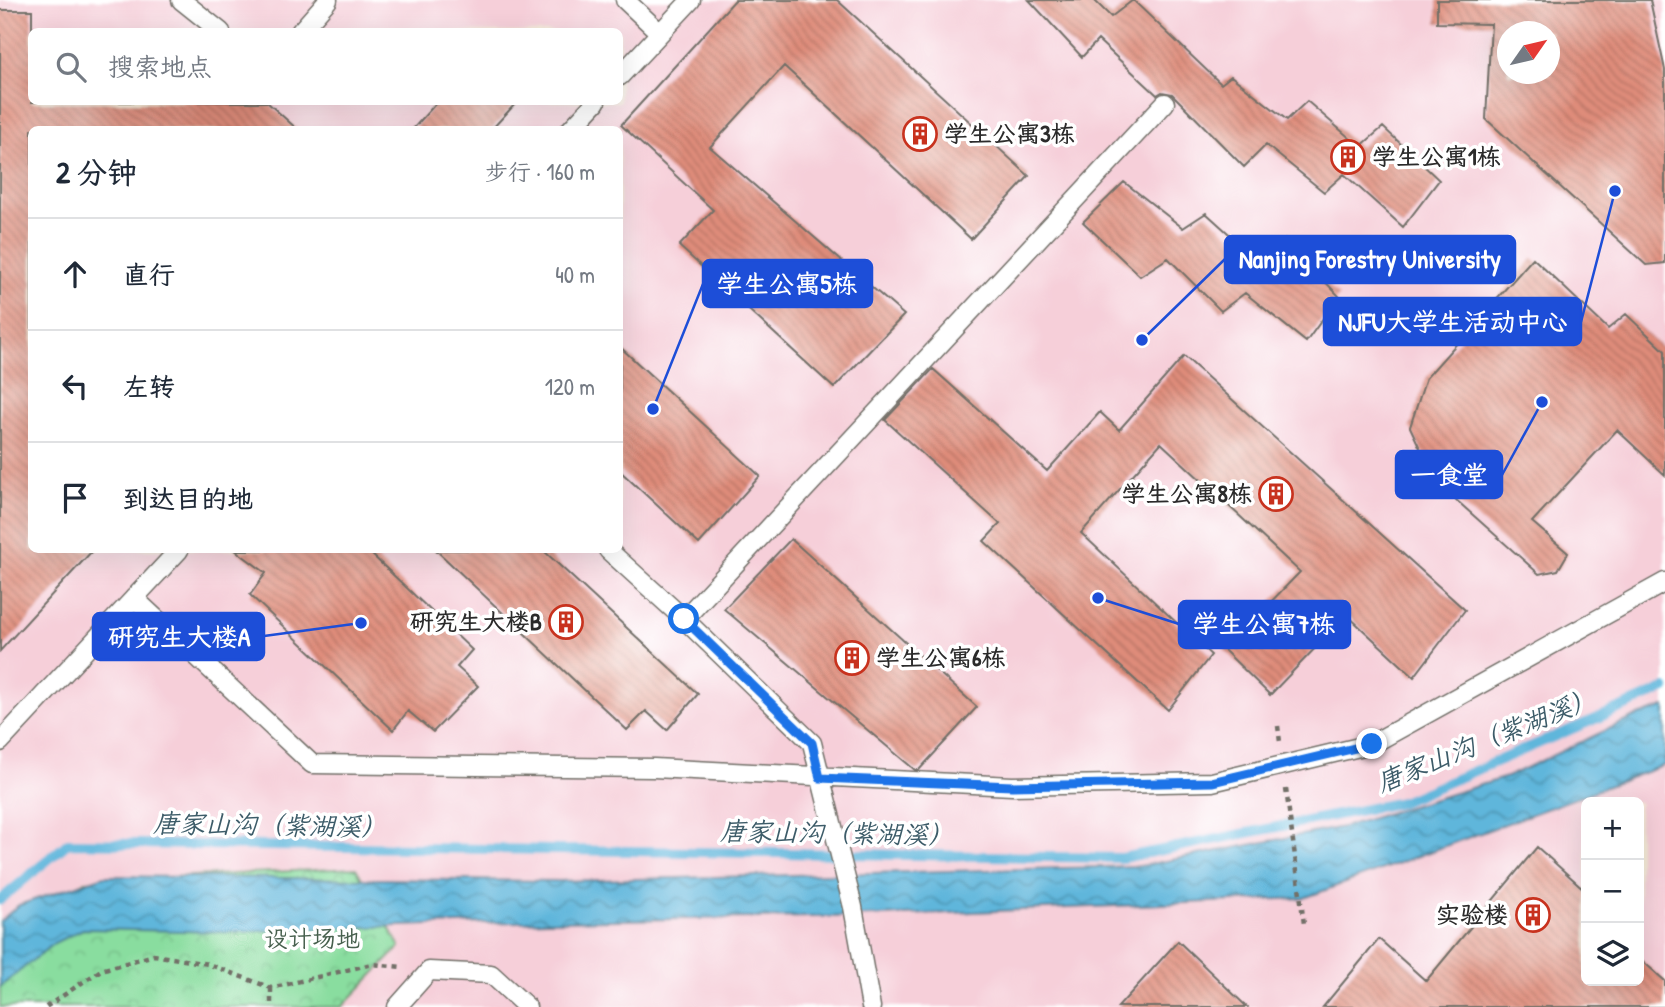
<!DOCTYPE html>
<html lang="zh">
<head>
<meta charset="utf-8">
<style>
  :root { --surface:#fff; --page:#f2f2f3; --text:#1f2937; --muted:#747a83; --line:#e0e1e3 }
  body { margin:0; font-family:"Patrick Hand","LXGW WenKai TC",sans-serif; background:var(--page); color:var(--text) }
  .controls { position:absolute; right:21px; bottom:21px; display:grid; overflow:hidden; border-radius:10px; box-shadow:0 7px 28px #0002 }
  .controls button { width:63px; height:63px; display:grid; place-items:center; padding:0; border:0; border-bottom:2px solid var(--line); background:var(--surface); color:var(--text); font:35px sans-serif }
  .compass { position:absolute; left:1497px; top:21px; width:63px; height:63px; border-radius:50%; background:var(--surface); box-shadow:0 7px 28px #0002; rotate:56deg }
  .stop { position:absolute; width:21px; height:21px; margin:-16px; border:5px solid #1a73e8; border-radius:50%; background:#fff }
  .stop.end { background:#1a73e8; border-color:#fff; box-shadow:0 2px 7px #0008 }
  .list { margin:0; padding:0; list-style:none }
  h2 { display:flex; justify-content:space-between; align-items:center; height:91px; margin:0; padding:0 28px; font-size:30px }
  h2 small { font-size:23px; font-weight:400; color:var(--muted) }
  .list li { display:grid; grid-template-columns:46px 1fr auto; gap:21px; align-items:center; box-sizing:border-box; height:112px; padding:0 28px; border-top:2px solid var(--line) }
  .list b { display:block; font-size:26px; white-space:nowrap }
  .list em { font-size:23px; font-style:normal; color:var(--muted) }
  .icon { flex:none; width:38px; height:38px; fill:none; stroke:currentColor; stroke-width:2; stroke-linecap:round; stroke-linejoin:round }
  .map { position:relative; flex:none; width:1665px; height:1007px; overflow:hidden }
  .search { position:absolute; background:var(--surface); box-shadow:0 7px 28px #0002; left:28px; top:28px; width:595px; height:77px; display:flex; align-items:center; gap:18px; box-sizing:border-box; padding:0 24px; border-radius:10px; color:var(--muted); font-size:26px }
  .panel { position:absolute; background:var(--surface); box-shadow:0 7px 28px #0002; left:28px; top:126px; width:595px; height:427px; border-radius:10px }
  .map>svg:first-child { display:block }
</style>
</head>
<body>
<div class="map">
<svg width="1665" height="1007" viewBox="0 0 1665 1007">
  <defs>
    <pattern id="park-crowns" width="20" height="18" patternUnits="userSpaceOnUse" patternTransform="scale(1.75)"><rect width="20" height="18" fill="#89dd9f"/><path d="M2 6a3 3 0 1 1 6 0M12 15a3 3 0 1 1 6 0" fill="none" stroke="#76be89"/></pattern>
    <pattern id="water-waves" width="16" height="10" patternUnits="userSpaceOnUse" patternTransform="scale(1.75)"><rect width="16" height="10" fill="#5eb6db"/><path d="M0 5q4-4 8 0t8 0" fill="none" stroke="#4e94b2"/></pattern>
    <pattern id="building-back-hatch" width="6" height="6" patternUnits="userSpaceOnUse" patternTransform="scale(1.75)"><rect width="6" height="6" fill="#df8c7a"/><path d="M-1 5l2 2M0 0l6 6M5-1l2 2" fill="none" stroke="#b57364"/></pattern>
  </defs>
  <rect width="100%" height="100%" fill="#fff"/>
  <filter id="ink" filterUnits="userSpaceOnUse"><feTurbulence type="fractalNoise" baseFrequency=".0143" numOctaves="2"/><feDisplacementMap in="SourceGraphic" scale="14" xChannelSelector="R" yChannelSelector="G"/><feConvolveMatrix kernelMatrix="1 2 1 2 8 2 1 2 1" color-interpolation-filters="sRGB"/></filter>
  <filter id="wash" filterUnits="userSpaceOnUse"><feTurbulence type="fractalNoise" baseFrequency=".00686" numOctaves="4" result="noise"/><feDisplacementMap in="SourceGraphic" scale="28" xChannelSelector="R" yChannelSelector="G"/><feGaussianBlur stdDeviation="1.57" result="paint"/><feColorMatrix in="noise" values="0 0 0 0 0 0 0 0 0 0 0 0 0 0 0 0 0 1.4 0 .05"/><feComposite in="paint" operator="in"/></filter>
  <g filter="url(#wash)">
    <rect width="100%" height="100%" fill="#f6ecd8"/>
    <path fill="#f6cfd9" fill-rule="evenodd" d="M0,0H1665V1007H0ZM32,32H620V102H32ZM1508,32H1550V74H1508ZM32,130H620V550H32ZM1586,802H1639V981H1586Z"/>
    <path fill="url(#park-crowns)" stroke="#5a8465" stroke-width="2" d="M356,868L400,947L342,1007H0V937L85,881Z"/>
    <path fill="url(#water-waves)" stroke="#447083" stroke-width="2" d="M1665,707V765L1304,898L880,916L547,921L229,932L83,929L54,943L0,987V921L19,905L104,876L559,881L1140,866L1343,827L1507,777L1630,719Z"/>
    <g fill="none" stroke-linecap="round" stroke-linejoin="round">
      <path stroke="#5eb6db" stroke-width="10" d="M0,900L68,843L1122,858L1402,802L1665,689"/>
    </g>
    <g id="blocks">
      <path fill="url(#building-back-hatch)" fill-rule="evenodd" d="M735,0H837L1029,176L971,239L784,66L710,147L904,315L834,388L679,246L713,210L621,125Z
        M1029,0H1094L1111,17L1133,0L1221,84L1231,76L1287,120L1307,101L1360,147L1383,127L1439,180L1403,227L1344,174L1324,192L1266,145L1244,167L1172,94L1162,92L1157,95L1098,40L1082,57Z
        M1437,0H1650L1665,70V263L1646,265L1486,119L1491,24L1437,23ZM1508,32H1550V74H1508Z
        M0,10H32V102H267L298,130H32V550H93L0,651Z
        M437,102H517L491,130H412Z
        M1124,182L1183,228L1206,213L1260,262L1285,240L1339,296L1306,342L1245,293L1221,311L1168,258L1140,276L1083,222Z
        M1533,258L1608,329L1626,314L1665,351V475L1617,430L1532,522L1568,553L1558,570L1539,574L1436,482L1410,427L1426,378Z
        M620,347L760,476L699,544L620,471Z
        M1184,356L1465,610L1414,677L1347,615L1270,695L1224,650L1300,572L1161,443L1081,533L1211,655L1168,710L984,541L1000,524L885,420L933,369L1047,471L1100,412L1119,430Z
        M791,539L977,707L919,770H915L724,609Z
        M235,550H367L472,650L457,667L478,686L433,732L408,711L393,730L250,595L266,573Z
        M436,550H543L698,694L667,730L646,711L627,730Z
        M1537,847L1586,891V981H1639V958L1665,981V1007H1323L1379,939L1426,981Z
        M1178,941L1247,1007H1118Z"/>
    </g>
  </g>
  <g filter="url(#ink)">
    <use href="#blocks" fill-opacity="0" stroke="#726f68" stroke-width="2"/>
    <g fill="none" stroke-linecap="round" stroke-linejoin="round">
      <g stroke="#726f68" stroke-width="21">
        <path id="service" d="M181,0L221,32
          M625,0L660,33
          M300,32L328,0
          M620,76L691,0
          M570,130L596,102
          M608,550L684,619L1165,103
          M134,598L312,764L654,768L1012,786L1212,782L1372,744L1665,582
          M684,619L812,743L853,907L871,1007
          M0,742L179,550
          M397,1007L429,971L491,974L527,1007"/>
      </g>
      <path stroke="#726f68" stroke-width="4.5" stroke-dasharray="5 5" stroke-linecap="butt" d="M1278,726L1280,742
        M1286,789L1304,924
        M271,988V1007
        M46,1007L101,970L154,955L208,964L271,988L372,964L401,967"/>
      <use href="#service" stroke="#fff" stroke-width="18"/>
    </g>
  </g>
  <g fill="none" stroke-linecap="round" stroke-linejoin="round" filter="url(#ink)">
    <path stroke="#1a73e8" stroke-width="9" d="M684,619L812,743L820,778L1012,786L1212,782L1372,744"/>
  </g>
  <defs>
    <g id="building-ring" transform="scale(1.75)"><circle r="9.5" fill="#fff" stroke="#c8321e" stroke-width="1.5"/><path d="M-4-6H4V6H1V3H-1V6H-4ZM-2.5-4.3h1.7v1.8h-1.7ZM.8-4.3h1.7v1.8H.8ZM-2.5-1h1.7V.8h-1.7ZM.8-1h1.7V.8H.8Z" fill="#c8321e"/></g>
  </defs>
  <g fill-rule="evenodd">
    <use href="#building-ring" x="920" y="134"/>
    <use href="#building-ring" x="1348" y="157"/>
    <use href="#building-ring" x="1276" y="494"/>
    <use href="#building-ring" x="566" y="622"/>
    <use href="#building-ring" x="852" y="658"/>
    <use href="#building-ring" x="1533" y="915"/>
  </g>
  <g text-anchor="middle" stroke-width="7" stroke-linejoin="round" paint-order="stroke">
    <g font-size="24" font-weight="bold" fill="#2b2b2b" stroke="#fff" text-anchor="start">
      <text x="944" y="142">学生公寓3栋</text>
      <text x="1372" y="165">学生公寓1栋</text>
      <text x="1252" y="502" text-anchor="end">学生公寓8栋</text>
      <text x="542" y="630" text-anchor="end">研究生大楼B</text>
      <text x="876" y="666">学生公寓6栋</text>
      <text x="1508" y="923" text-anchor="end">实验楼</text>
    </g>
    <g font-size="24" fill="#47604e" stroke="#fff">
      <text x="312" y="947">设计场地</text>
    </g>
    <g font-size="26" font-style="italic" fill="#3d5c69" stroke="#fff">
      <text transform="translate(1486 740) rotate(-22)" y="9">唐家山沟（紫湖溪）</text>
      <text transform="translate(270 825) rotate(1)" y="9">唐家山沟（紫湖溪）</text>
      <text transform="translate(837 833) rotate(1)" y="9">唐家山沟（紫湖溪）</text>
    </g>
  </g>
  <path fill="none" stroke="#1d4ed8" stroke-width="2.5" d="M1142 340L1225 259M653 409L703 284M1615 191L1581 322M1542 402L1502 475M1098 598L1179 624M361 623L264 636"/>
  <g fill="#1d4ed8" stroke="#fff" stroke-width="2.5">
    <circle cx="1142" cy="340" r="7"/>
    <circle cx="653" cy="409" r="7"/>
    <circle cx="1615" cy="191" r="7"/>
    <circle cx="1542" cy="402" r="7"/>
    <circle cx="1098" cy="598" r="7"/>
    <circle cx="361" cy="623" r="7"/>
  </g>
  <g fill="#1d4ed8" stroke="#1d4ed8" stroke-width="2.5">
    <rect x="1225" y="236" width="290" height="47" rx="7"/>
    <rect x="703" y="260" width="169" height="47" rx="7"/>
    <rect x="1324" y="298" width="257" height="47" rx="7"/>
    <rect x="1396" y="451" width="106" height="47" rx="7"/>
    <rect x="1179" y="601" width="171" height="47" rx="7"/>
    <rect x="93" y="613" width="171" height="47" rx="7"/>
  </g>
  <g font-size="26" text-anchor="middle" font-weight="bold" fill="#fff">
    <text x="1370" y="268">Nanjing Forestry University</text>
    <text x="787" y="293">学生公寓5栋</text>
    <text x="1453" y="331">NJFU大学生活动中心</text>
    <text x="1449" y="484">一食堂</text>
    <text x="1264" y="633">学生公寓7栋</text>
    <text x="179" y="646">研究生大楼A</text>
  </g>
</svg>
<div class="controls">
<button>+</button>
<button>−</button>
<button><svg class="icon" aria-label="layers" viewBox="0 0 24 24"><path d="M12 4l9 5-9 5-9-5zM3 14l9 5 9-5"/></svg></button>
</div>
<svg class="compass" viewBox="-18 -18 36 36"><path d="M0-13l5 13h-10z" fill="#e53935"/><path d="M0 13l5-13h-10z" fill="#747a83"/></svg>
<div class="stop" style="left:684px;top:619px"></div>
<div class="stop end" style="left:1372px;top:744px"></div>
<div class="search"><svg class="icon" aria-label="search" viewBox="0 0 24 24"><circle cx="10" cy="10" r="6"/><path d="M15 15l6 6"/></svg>搜索地点</div>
<section class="panel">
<h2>2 分钟<small>步行 · 160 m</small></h2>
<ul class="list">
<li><svg class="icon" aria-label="ahead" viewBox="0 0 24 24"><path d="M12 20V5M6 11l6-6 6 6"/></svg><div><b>直行</b></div><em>40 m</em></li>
<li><svg class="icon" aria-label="left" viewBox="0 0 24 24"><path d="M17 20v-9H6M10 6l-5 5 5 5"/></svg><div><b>左转</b></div><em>120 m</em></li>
<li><svg class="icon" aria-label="arrive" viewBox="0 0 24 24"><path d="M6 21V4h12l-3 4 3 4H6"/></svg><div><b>到达目的地</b></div></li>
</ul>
</section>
</div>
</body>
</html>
